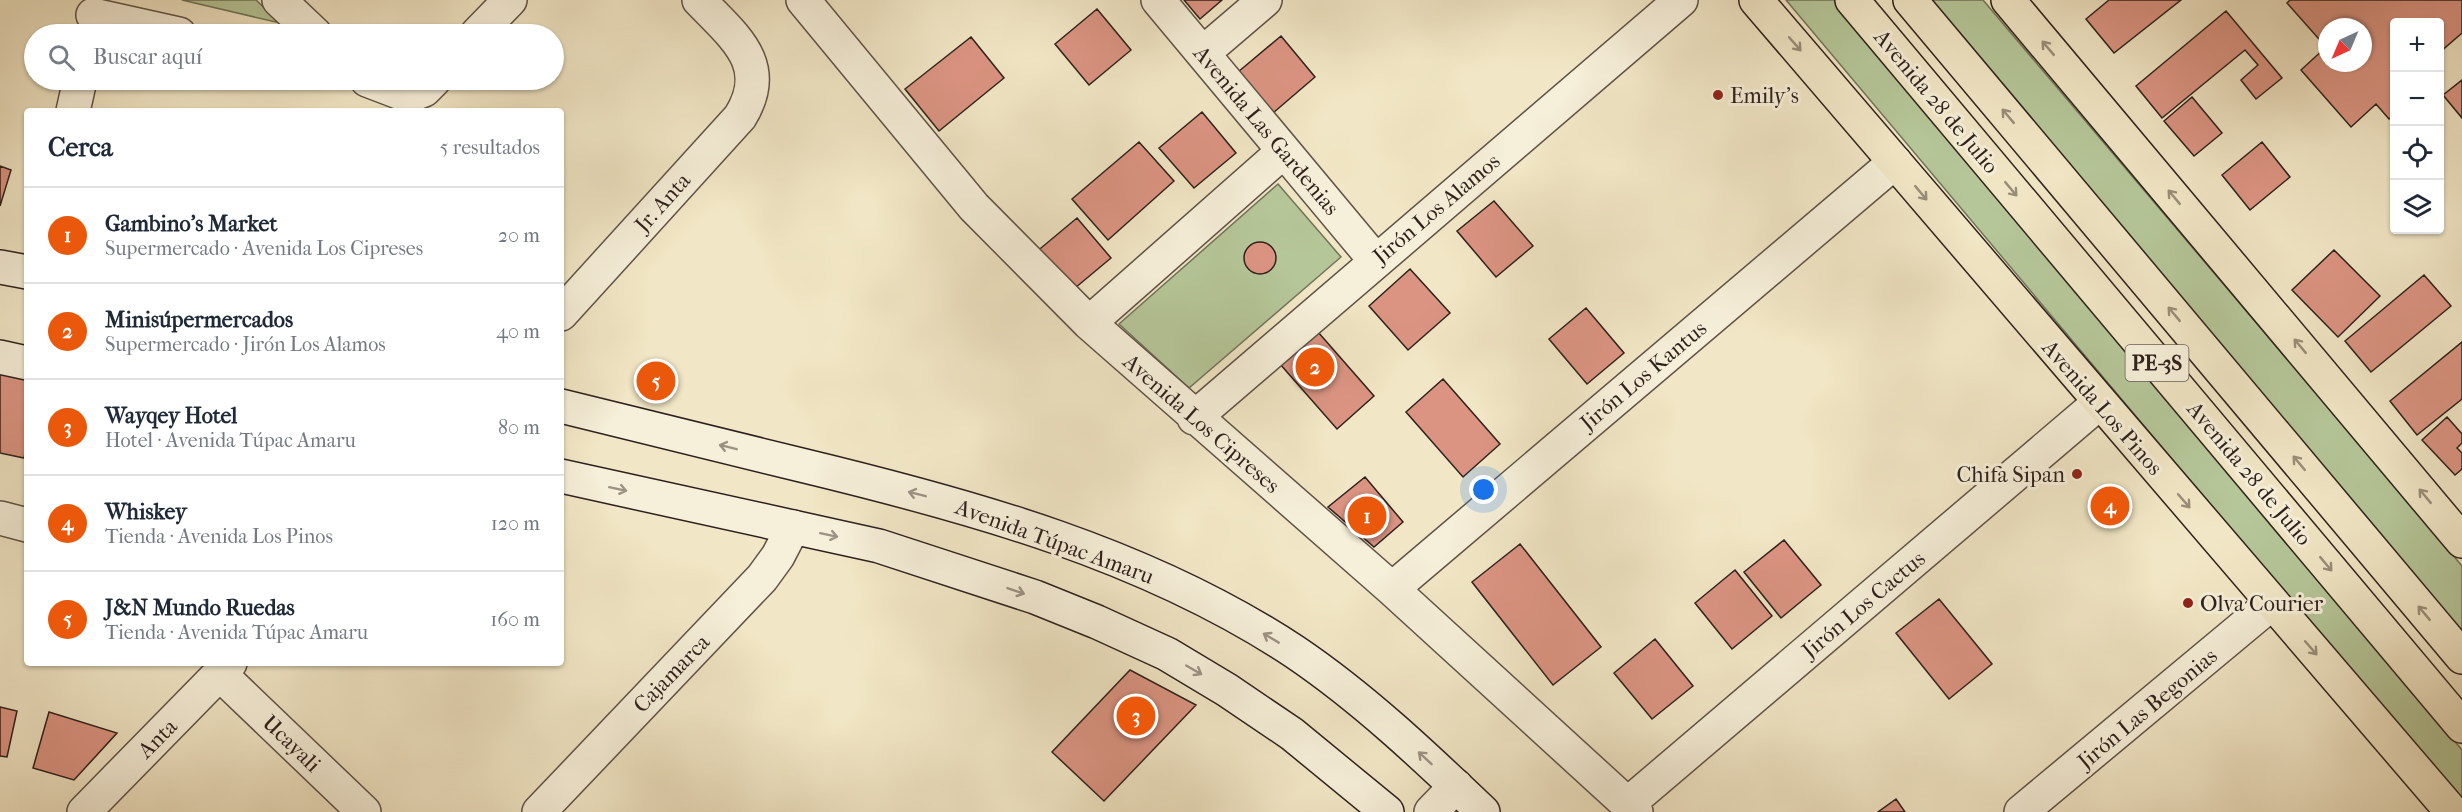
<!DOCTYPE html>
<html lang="es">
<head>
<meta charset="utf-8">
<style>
  :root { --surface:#fff; --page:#f6f6f7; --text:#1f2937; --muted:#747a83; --line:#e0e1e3; --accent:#ea580c }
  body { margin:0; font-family:"IM FELL French Canon",serif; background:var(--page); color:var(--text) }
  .controls { position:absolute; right:18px; top:18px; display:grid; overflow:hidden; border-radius:6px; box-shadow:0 2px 4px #0004 }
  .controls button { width:54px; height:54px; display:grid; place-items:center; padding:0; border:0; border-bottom:2px solid var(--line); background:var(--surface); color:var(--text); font:30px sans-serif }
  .compass { position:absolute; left:2318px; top:18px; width:54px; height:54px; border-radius:50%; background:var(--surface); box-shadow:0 2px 4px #0004; rotate:224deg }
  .you { position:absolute; left:1484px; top:490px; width:21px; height:21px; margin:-15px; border:4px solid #fff; border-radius:50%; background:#1a73e8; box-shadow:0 0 0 9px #1a73e833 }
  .badge { display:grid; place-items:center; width:39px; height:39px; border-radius:50%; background:var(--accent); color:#fff; font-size:20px; font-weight:700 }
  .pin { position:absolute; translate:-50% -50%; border:3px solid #fff; box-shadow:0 2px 6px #0006 }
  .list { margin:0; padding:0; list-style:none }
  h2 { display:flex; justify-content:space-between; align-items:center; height:78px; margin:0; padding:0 24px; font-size:26px }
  h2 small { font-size:20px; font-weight:400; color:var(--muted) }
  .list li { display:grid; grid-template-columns:39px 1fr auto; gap:18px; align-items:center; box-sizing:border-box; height:96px; padding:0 24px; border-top:2px solid var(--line) }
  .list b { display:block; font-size:22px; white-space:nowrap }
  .list p { margin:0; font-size:20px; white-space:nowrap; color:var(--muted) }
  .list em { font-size:20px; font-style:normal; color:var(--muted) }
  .icon { flex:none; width:33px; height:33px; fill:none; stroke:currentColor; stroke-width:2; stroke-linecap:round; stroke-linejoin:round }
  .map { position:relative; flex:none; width:2462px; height:812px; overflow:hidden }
  .search { position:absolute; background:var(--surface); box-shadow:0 2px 4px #0004; left:24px; top:24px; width:540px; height:66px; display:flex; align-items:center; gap:15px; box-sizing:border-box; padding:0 21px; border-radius:33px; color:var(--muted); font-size:22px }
  .panel { position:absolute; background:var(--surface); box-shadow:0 2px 4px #0004; left:24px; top:108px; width:540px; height:558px; border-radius:6px }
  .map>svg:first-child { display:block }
</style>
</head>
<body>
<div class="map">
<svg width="2462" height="812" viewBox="0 0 2462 812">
  <rect width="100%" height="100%" fill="#f1e6c5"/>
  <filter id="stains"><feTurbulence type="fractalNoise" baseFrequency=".00333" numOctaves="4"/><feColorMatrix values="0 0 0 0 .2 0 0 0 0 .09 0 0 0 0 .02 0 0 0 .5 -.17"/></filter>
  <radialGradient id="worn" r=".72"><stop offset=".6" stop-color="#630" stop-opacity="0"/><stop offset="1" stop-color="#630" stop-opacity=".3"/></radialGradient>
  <path fill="#b5c698" stroke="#72745a" stroke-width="1.5" d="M182,0H256L280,23Z
    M1786,0H1835L2462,750V804Z
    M1927,0H1983L2462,566V638Z
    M1278,184L1341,257L1189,388L1119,324Z"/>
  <path fill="#db9482" stroke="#2e211d" stroke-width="1.5" fill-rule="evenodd" d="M1184,0H1222L1200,19Z
    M2109,0H2181L2114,53L2086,19Z
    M2290,0H2462V33L2440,52V22H2394V115L2389,119L2376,104L2351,127L2301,70L2326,47L2287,3ZM2327,27H2363V63H2327Z
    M1097,9L1131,50L1089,85L1055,44Z
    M2226,11L2282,78L2256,99L2241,80L2258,65L2245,50L2162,118L2136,86Z
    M1281,36L1315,77L1273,113L1238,72Z
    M971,37L1004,78L939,131L905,89Z
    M2462,80V118L2443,95Z
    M2192,97L2222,133L2194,156L2164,121Z
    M1202,112L1236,153L1194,188L1159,148Z
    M1139,142L1174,181L1108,240L1072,199Z
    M2262,142L2290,177L2250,210L2222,175Z
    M0,166L11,170L0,206Z
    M1494,201L1533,246L1496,277L1457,231Z
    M1077,218L1111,258L1069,293L1035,253Z
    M1244 258a16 16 0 1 1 32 0a16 16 0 1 1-32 0Z
    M2334,250L2380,296L2338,337L2292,290Z
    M1410,269L1450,313L1408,350L1369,306Z
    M2424,275L2451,306L2371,372L2345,341Z
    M1586,308L1624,353L1587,384L1549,339Z
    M1318,332L1374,396L1337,429L1280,364Z
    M2462,342V399L2417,435L2390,401Z
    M0,368L27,374V445L24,458L0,453Z
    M1443,379L1500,444L1463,477L1406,412Z
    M2447,417L2462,434V443L2457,448L2462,453V469L2455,475L2422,440Z
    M1365,477L1403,522L1374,547L1328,507Z
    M1784,540L1821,585L1781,618L1744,572Z
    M1520,544L1601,647L1553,685L1472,582Z
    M1735,570L1772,616L1732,649L1695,603Z
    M1939,599L1992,664L1949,699L1896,633Z
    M1655,639L1693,686L1652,719L1614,673Z
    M1130,670L1196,705L1104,801L1052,752Z
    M0,707L17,711L7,757L0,756Z
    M49,712L117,733L74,780L33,768Z
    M1896,799L1905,812H1878Z"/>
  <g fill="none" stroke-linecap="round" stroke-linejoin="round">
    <g stroke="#5f5247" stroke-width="36">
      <path id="minor" d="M279,0L315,34
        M803,0L974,207L1089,323L1392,589L1636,812
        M1158,0L1375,260
        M93,15L179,34
        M477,34L510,0
        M1203,53L1265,0
        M367,80L409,96L424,90L434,80
        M73,111L80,80
        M561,314L740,117C773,64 733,36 699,0
        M1089,323L1284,151
        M1194,418L1681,0
        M0,518L27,525
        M1392,589L1895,162
        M220,674L364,812
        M1628,804L2099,403
        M84,812L230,663
        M539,812L762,578L778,556L793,527
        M1431,812L1456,786
        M2021,812L2272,603"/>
    </g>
    <g stroke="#2e211d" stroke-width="36">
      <path id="secondary" d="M0,267L27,272
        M0,357L27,363
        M561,406C641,425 721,445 801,465C971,506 1147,554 1295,652C1363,698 1423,755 1483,812
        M561,476L879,546L1035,597L1097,622L1167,654L1227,690L1292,734L1387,812"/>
    </g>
    <g stroke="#2e211d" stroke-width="36">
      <path id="primary" d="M1852,0L2462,726
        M1910,0L2462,657"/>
    </g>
    <g stroke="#2e211d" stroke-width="36">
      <path id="trunk" d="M1756,0L2452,812
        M2008,0L2462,541"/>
    </g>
    <use href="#minor" stroke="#f6efd9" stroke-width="33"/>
    <use href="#secondary" stroke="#f6efd9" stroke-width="33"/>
    <use href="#primary" stroke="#f1e6c5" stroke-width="33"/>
    <use href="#trunk" stroke="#f1e6c5" stroke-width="33"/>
  </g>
  <defs><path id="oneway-shaft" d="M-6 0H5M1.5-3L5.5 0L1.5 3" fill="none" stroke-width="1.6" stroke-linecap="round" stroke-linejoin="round" transform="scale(1.5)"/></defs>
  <g stroke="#998d79">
    <use href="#oneway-shaft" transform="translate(1795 44) rotate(49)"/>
    <use href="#oneway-shaft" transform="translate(2048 48) rotate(-130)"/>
    <use href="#oneway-shaft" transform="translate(2008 116) rotate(-130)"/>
    <use href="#oneway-shaft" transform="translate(2011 189) rotate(50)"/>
    <use href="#oneway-shaft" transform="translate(1921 193) rotate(50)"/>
    <use href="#oneway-shaft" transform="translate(2174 197) rotate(-130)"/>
    <use href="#oneway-shaft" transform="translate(2174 314) rotate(-130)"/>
    <use href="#oneway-shaft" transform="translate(2300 346) rotate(-130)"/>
    <use href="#oneway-shaft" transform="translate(2299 463) rotate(-130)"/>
    <use href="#oneway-shaft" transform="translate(2425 496) rotate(-130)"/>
    <use href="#oneway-shaft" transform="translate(2184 501) rotate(49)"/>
    <use href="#oneway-shaft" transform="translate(2326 564) rotate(50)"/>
    <use href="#oneway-shaft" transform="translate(2424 613) rotate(-130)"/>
    <use href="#oneway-shaft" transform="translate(2311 648) rotate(49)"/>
  </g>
  <g stroke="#9c9284">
    <use href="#oneway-shaft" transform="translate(728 447) rotate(-166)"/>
    <use href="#oneway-shaft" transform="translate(618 489) rotate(12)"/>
    <use href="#oneway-shaft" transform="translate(917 494) rotate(-166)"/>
    <use href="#oneway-shaft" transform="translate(829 535) rotate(12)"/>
    <use href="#oneway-shaft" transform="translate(1016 591) rotate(19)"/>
    <use href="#oneway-shaft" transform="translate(1271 638) rotate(-149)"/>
    <use href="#oneway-shaft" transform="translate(1194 670) rotate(30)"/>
    <use href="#oneway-shaft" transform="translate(1425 758) rotate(-137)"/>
  </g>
  <g fill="#8f2418" stroke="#f6efd9" stroke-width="2">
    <circle cx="1718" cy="95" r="6"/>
    <circle cx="2077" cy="474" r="6"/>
    <circle cx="2188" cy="603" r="6"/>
  </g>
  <g text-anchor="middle" stroke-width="6" stroke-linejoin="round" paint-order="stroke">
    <rect fill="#f6efd9" stroke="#6a5f55" stroke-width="1.5" x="2125.5" y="345" width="63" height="36" rx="4.5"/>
    <g font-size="21" font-weight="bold" fill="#2e211d">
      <text x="2157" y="370">PE-3S</text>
    </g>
    <g font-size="22" fill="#2e211d" stroke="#f6efd9" text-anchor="start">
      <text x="1730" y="103">Emily's</text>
      <text x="2065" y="482" text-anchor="end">Chifa Sipan</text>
      <text x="2200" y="611">Olva Courier</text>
    </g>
    <g font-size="22" fill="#2e211d" stroke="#f6efd9">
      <text transform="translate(1937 101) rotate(50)" y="8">Avenida 28 de Julio</text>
      <text transform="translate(1267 130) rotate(50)" y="8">Avenida Las Gardenias</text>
      <text transform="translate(662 202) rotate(-48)" y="8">Jr. Anta</text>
      <text transform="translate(1436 208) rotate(-40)" y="8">Jirón Los Alamos</text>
      <text transform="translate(1643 375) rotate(-40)" y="8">Jirón Los Kantus</text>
      <text transform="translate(2103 407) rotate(49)" y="8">Avenida Los Pinos</text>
      <text transform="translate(1202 423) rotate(41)" y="8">Avenida Los Cipreses</text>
      <text transform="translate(2250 473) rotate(50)" y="8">Avenida 28 de Julio</text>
      <text transform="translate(1055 541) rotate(20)" y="8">Avenida Túpac Amaru</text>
      <text transform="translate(1863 604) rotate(-40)" y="8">Jirón Los Cactus</text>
      <text transform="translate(671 673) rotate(-46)" y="8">Cajamarca</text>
      <text transform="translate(2147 708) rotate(-40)" y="8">Jirón Las Begonias</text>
      <text transform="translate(157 738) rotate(-45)" y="8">Anta</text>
      <text transform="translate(292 743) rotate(44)" y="8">Ucayali</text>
    </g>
  </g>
  <rect width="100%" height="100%" filter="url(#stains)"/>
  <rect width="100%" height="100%" fill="url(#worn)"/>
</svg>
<div class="controls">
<button>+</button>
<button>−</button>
<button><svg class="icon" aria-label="locate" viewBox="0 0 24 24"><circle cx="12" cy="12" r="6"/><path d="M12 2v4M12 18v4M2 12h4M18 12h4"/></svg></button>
<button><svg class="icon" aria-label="layers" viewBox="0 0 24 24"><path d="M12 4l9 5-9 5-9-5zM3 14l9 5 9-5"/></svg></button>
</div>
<svg class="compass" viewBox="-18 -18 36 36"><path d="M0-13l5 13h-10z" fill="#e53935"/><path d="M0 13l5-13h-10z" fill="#747a83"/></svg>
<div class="you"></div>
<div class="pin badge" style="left:1367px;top:516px">1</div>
<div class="pin badge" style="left:1315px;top:367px">2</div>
<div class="pin badge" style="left:1136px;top:716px">3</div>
<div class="pin badge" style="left:2110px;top:506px">4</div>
<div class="pin badge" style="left:656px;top:381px">5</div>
<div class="search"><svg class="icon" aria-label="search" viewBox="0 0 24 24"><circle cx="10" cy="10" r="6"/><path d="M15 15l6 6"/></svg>Buscar aquí</div>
<section class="panel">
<h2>Cerca<small>5 resultados</small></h2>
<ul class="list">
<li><span class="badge">1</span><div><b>Gambino's Market</b><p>Supermercado · Avenida Los Cipreses</p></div><em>20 m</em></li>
<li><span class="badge">2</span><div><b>Minisúpermercados</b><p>Supermercado · Jirón Los Alamos</p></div><em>40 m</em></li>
<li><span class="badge">3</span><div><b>Wayqey Hotel</b><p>Hotel · Avenida Túpac Amaru</p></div><em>80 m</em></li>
<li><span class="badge">4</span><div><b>Whiskey</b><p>Tienda · Avenida Los Pinos</p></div><em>120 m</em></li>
<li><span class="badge">5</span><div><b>J&amp;N Mundo Ruedas</b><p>Tienda · Avenida Túpac Amaru</p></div><em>160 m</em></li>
</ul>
</section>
</div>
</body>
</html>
